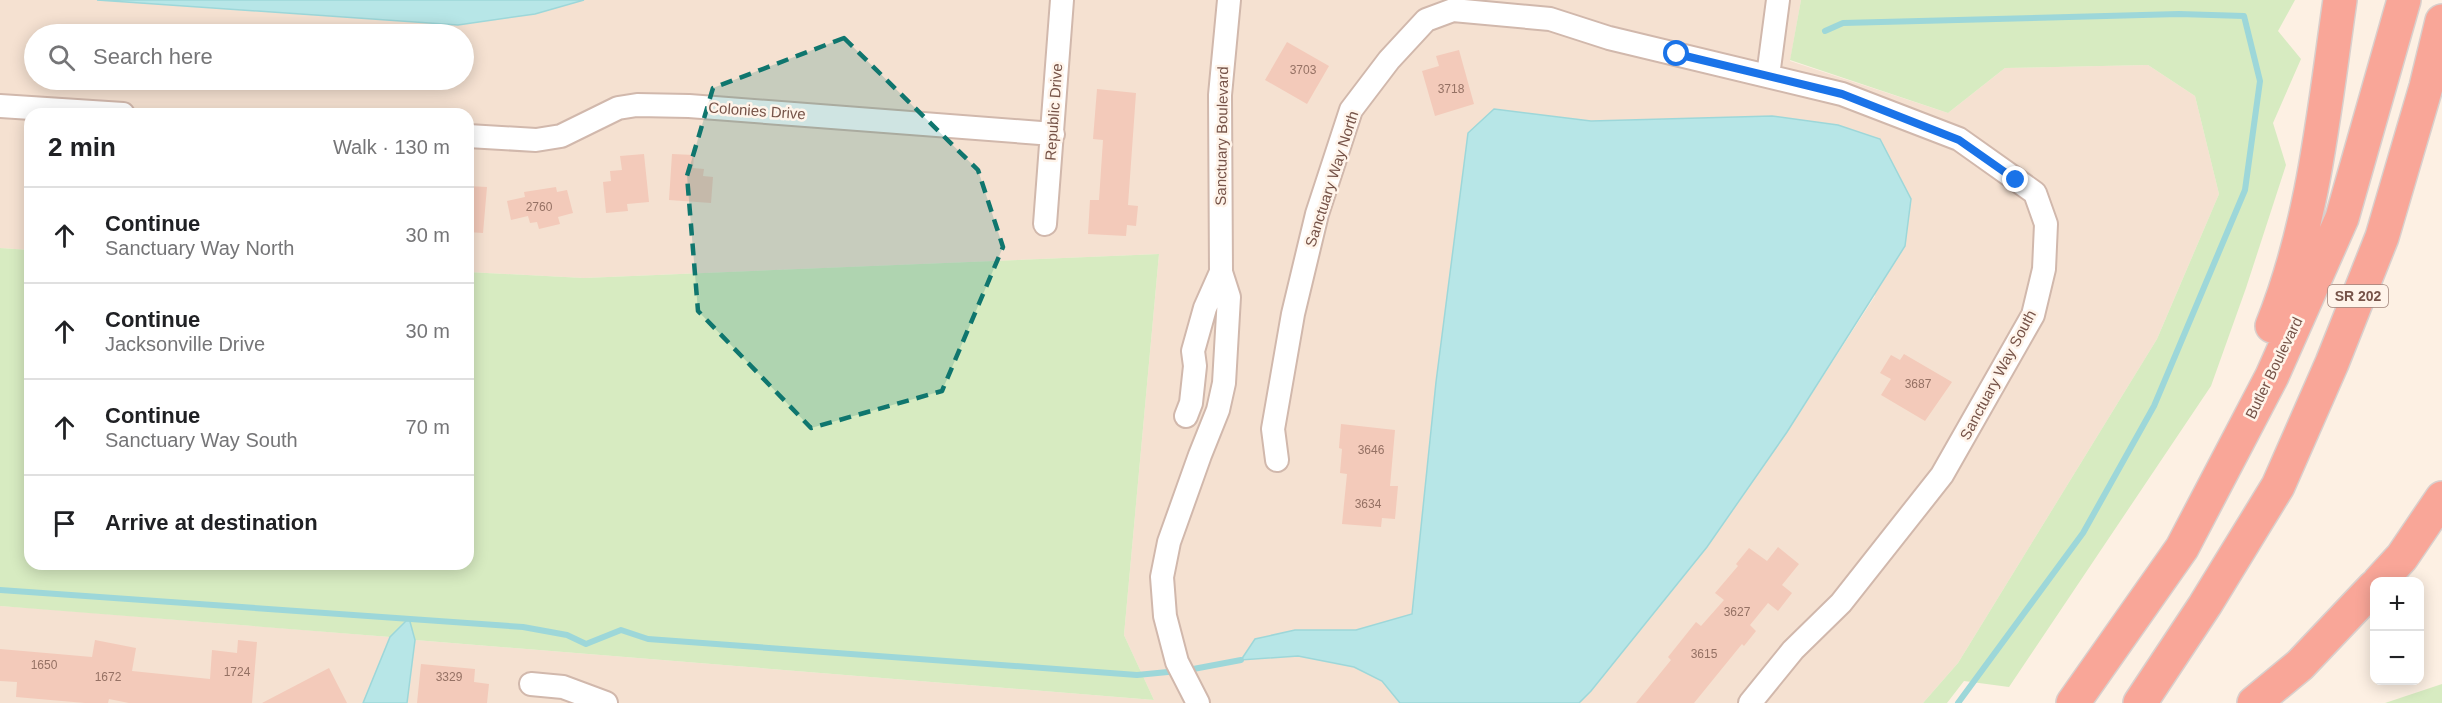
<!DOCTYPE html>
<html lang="en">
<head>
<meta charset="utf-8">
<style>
  :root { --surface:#fff; --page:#f2f2f2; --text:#202124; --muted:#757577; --line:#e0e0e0 }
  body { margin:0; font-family:Arial,sans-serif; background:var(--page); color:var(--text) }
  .controls { position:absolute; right:18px; bottom:18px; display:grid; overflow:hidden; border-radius:12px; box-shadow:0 3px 15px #0003 }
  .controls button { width:54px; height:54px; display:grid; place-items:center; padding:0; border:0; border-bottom:2px solid var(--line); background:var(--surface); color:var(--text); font:30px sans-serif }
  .stop { position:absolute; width:18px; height:18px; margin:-14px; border:4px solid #1a73e8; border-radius:50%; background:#fff }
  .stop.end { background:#1a73e8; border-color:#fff; box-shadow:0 2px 6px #0008 }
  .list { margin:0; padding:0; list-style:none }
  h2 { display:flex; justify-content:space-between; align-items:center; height:78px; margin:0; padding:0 24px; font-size:26px }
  h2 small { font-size:20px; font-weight:400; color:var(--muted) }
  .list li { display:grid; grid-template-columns:39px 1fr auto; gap:18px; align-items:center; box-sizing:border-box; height:96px; padding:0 24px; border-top:2px solid var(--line) }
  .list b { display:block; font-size:22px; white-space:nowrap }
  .list p { margin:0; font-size:20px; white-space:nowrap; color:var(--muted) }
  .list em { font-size:20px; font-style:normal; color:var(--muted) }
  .icon { flex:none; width:33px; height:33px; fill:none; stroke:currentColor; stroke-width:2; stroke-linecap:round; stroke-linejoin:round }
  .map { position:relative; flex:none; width:2442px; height:703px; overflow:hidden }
  .search { position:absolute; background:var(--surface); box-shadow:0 3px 15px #0003; left:24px; top:24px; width:450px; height:66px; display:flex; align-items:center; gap:15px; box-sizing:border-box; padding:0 21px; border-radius:33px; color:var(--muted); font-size:22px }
  .panel { position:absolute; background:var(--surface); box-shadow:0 3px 15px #0003; left:24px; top:108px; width:450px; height:462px; border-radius:18px }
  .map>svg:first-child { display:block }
</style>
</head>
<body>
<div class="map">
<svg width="2442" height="703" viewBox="0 0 2442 703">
  <rect width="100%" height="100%" fill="#fdf0e3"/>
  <path fill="#f5e1d1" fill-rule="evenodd" d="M0,0H1801L1790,61L1948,113L2005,68L2148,65L2195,96L2219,194L2157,339L1958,663L1923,703H1579L1591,691L1707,547L1787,432L1875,296L1838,125L1772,116L1591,121L1495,109L1468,133L1436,382L1412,614L1356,630H1295L1241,660L1298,656L1354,667L1382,681L1400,703H407L415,640L1154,700L1124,635L1159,254L584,278L468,272V114H30V250L0,248ZM34,34H464V80H34Z
    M0,606L44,609L390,637L363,703H0Z"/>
  <path fill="#d7ebc1" d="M1801,0H2295L2278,31L2301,59L2273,123L2286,165L2246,288L2211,386L2009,687L1964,681L1947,703H1923L1958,663L2157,339L2219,194L2195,96L2148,65L2005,68L1948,113L1790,60Z
    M0,248L30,250V564H468V272L584,278L1159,254L1124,635L1154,700L415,640L408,618L390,637L0,606Z
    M2442,684V703H2385Z"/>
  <path fill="#b7e6e7" stroke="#9dd7d9" stroke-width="1.5" d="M97,0H584L535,14L458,25Z
    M1494,109L1591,121L1772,116L1838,125L1880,139L1911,199L1905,246L1787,432L1707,547L1591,691L1579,703H1400L1382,681L1354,667L1298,656L1241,660L1255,639L1295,630H1356L1412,614L1436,382L1468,133Z
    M409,618L415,640L407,703H363L390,637Z"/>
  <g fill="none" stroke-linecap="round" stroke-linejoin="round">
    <path stroke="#9dd7d9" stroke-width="6" d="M1825,31L1843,23L2179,14L2244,16L2260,81L2245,190L2154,406L2083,533L1958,703
      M0,590L523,627L567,635L586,644L621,630L648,639L1137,675L1178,671
      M1188,670L1241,660"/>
  </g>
  <path fill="#f3caba" d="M1287,42L1329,66L1307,104L1265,80Z
    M1459,50L1474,104L1435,116L1422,71L1439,66L1436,56Z
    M1097,89L1136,93L1128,205L1138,206L1136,226L1127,225L1126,236L1088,234L1090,200H1099L1103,140L1093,139Z
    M644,154L649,202L627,204L628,211L606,213L603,182L611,181L610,171L622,170L620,156Z
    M672,154L694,155L693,168L704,169L703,176L713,177L711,203L669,200Z
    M468,186L487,187L483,233L468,232Z
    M556,187L557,192L567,190L573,213L558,217L560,224L539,229L537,222L530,223L528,216L511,220L507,201L525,197L524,192Z
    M1904,354L1952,382L1925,421L1881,395L1891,379L1880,373L1891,355L1900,360Z
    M1341,424L1395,430L1390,486H1398L1395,519L1382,518L1381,527L1342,524L1347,474L1340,473L1342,449L1339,448Z
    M1778,547L1799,564L1782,585L1792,593L1778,611L1768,603L1750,625L1756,631L1744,646L1742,644L1694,703H1636L1671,660L1668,657L1696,622L1701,626L1724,600L1715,593L1738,566L1736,564L1749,548L1767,561Z
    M95,640L136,648L132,671L210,679L212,650L237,653L238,640L257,642L252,703H129L109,699L108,703H85L16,697L17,682L0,681V649L92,657Z
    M421,664L475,669L474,682L489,684L487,703H417Z
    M329,668L347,703H262Z"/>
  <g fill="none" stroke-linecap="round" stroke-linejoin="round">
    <g stroke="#d1b8ac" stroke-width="26">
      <path id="minor" d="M1768,76L1778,0
        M0,106L123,114
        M468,136L536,140L561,136L618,108L637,105L689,106L1053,134
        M1045,224L1062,0
        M1186,416L1191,403L1195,366L1193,351L1205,308L1221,272
        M1277,460L1273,429L1293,314L1317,214L1351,110L1389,60L1426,20L1453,10L1550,19L1609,38L1842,94L1959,139L2035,193L2046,224L2044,269L2033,315L1942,475L1841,603L1793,650L1750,703
        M531,684L563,687L606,703
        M1198,703L1177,662L1165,616L1162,577L1169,542L1200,455L1218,410L1224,383L1229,297L1221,272L1220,95L1229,0"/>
    </g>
    <g stroke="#d9cfcc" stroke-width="36">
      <path id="motorway" d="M2272,326C2314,222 2324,110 2340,0
        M2379,582L2402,557L2442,498
        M2073,703L2182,548L2272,376L2342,218L2404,0
        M2140,703L2205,605L2278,486L2332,363L2382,237L2426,87L2442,21
        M2254,703L2300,665L2374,587"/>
    </g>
    <use href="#minor" stroke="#fff" stroke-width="22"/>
    <use href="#motorway" stroke="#f9a698" stroke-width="33"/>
  </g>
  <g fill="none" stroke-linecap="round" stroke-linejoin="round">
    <path stroke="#1a73e8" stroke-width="8" d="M1677,54L1842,94L1959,140L2016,180"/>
  </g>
  <path fill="#0f766e" fill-opacity="0.2" stroke="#0f766e" stroke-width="4.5" stroke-dasharray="12 8" stroke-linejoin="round" d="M844,38L978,170L1003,247L942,391L811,428L698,311L687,176L713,88Z"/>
  <g text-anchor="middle" stroke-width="5" stroke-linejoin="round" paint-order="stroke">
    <g font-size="12" fill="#957164">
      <text x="1303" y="74">3703</text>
      <text x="1451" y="93">3718</text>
      <text x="539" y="211">2760</text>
      <text x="1918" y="388">3687</text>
      <text x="1371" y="454">3646</text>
      <text x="1368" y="508">3634</text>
      <text x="1737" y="616">3627</text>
      <text x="1704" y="658">3615</text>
      <text x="44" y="669">1650</text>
      <text x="237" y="676">1724</text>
      <text x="108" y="681">1672</text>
      <text x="449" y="681">3329</text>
    </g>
    <rect fill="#fff4ea" stroke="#9f8379" stroke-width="1.5" x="2328" y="285" width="60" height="22" rx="4.5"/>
    <g font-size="14" font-weight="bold" fill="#765348">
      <text x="2358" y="301">SR 202</text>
    </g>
    <g font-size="15" fill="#765348" stroke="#fff4ea">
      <text transform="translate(757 111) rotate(4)" y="5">Colonies Drive</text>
      <text transform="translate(1054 112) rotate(-86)" y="5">Republic Drive</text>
      <text transform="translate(1222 136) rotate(-89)" y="5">Sanctuary Boulevard</text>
      <text transform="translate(1332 179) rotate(-72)" y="5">Sanctuary Way North</text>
      <text transform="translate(2274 368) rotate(-64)" y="5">Butler Boulevard</text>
      <text transform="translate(1998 375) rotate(-62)" y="5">Sanctuary Way South</text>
    </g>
  </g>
</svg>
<div class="controls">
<button>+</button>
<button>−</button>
</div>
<div class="stop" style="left:1677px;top:54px"></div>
<div class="stop end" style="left:2016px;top:180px"></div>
<div class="search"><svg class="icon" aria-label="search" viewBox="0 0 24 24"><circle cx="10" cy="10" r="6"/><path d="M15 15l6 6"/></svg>Search here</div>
<section class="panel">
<h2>2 min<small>Walk · 130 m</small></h2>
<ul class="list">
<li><svg class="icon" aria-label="ahead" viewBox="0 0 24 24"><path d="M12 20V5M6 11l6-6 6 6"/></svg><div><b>Continue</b><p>Sanctuary Way North</p></div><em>30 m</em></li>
<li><svg class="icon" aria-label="ahead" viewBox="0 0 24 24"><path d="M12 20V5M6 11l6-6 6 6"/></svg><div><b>Continue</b><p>Jacksonville Drive</p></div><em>30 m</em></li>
<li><svg class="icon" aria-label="ahead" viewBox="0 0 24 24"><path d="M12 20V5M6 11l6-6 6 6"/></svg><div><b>Continue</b><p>Sanctuary Way South</p></div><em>70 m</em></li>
<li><svg class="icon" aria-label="arrive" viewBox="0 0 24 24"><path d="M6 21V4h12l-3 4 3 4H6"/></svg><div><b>Arrive at destination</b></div></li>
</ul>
</section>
</div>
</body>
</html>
